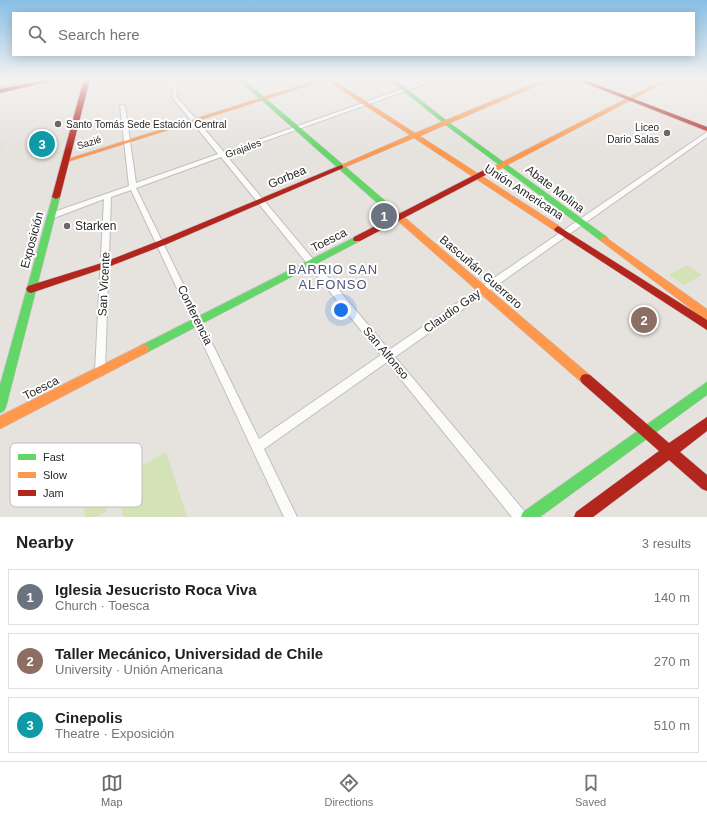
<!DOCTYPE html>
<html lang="en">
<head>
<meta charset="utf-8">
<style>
  :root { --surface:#fff; --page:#f6f6f6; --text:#202124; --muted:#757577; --line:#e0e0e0; --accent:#6a6968 }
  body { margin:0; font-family:Arial,sans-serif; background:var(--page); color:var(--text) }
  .you { position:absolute; left:341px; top:310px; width:14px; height:14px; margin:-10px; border:3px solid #fff; border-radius:50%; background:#1a73e8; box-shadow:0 0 0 6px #1a73e833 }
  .badge { display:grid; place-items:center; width:26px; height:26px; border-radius:50%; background:var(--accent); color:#fff; font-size:13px; font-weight:700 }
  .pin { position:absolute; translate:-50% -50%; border:2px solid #fff; box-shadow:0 1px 4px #0006 }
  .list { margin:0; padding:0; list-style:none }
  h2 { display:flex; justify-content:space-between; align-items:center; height:52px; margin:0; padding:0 16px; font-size:17px }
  h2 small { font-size:13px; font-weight:400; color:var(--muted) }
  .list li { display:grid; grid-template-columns:26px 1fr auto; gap:12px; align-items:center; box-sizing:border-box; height:56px; margin:0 8px 8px; padding:0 8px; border:1px solid var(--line); border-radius:0px }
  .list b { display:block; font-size:15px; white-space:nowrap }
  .list p { margin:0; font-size:13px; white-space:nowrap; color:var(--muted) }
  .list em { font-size:13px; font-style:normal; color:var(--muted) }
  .icon { flex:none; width:22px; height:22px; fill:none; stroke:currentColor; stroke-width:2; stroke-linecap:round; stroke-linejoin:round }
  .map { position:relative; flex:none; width:707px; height:517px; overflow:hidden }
  .search { position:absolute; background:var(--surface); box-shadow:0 2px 10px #0003; left:12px; right:12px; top:12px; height:44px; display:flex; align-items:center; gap:10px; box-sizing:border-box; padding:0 14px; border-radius:0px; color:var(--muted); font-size:15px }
  .sheet { height:244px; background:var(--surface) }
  nav { display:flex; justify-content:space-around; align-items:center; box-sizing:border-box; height:56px; border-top:1px solid var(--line); background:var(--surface); font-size:11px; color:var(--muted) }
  nav a { display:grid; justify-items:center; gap:2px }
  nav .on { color:var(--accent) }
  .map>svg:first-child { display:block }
</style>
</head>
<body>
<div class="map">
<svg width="707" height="517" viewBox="0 0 707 517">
  <rect width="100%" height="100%" fill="#e6e2de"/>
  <path fill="#d3e3b6" d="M687,265L702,275L684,285L669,275Z
    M166,452L187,517H123L115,482Z
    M100,477L107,511L97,517H85L80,488Z"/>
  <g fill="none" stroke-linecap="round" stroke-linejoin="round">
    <g stroke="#c0bebf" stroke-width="2">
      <path id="street" d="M164,79H168L178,86L176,96L224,152L431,79H436V80L226,155L389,350L707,132V137L395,357L525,512L526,517H512L387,362L264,449L297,517H284L131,190L111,197L105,371L104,374L100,376L96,374L95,371L104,199L54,218H51L47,216L48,214L129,186L120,105L125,106L136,183L218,154L172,97L174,87ZM221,157L381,355L259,439L136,188Z
        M698,79L707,80V82L698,80Z"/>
    </g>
    <g stroke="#c0bebf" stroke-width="1">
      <path id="fast" d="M238,79H243L389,204L390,206L389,208H383Z
        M389,79H394L451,124L607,237L608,239L607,241H601L447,126Z
        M53,195H56L60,197L6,407L4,411L0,413V385Z
        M357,236L361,239L360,241L148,352L144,354L140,352L139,349L140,346Z
        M707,382V395L540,517H521L523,512Z"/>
    </g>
    <g stroke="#c0bebf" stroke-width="1">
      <path id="slow" d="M321,79H331L415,133L545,79H550V80L420,136L561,227L562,229L561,231H555L414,138L343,168H339V166L410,135L326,80L67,162L65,163L62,161Z
        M665,79H671L494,172H491L487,170Z
        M0,84L3,85L4,86L0,88Z
        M386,203L389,204L590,375L592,379L590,383L586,384L582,383L383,208L382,206L383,204Z
        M604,236L707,309V319L703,318L601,241L600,239Z
        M144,344L148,346L149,349L148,352L0,429V416Z"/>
    </g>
    <g stroke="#c0bebf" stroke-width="1">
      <path id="jam" d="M51,79H59L0,93V89Z
        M84,79H90L60,197L56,199L52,197Z
        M575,79H582L707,127V131Z
        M341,165L343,166V168L167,244L108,267L31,293L28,292L26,289L28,286L102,263L161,240Z
        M488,168H491L495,170L360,241H354L353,239L354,237Z
        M558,226L707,320V330L555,231L554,229Z
        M586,374L590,375L669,443L707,417V431L680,452L707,475V491L702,489L669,460L593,517H574L576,512L659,451L582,383L580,379L582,375Z"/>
    </g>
    <use href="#street" fill="#fbfbfa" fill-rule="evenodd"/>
    <use href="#fast" fill="#63d668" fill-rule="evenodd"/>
    <use href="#slow" fill="#ff974d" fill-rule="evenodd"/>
    <use href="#jam" fill="#b3261e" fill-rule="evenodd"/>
    <path stroke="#dddcdd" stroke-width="1.5" d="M0,150L4,143"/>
  </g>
  <linearGradient id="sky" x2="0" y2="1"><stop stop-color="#87bfe6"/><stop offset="0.52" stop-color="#f4f2f0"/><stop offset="1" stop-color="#f4f2f0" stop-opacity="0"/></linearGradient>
  <rect width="707" height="151" fill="url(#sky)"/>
  <g fill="#6a6968" stroke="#fff" stroke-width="1.5">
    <circle cx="58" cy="124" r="4"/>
    <circle cx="667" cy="133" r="4"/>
    <circle cx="67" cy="226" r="4"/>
  </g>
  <g text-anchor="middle" stroke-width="4" stroke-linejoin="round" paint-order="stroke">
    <g font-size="10" fill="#282828" stroke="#fff" text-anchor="start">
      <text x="66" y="128">Santo Tomás Sede Estación Central</text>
      <text x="659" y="131" text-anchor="end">Liceo<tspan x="659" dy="12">Dario Salas</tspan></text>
    </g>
    <g font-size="10" fill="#282828" stroke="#fff">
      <text transform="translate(89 142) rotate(-17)" y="4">Sazié</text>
      <text transform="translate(243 148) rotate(-20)" y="4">Grajales</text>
    </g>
    <g font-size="12" fill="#282828" stroke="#fff">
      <text transform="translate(287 177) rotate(-23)" y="4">Gorbea</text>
      <text transform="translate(555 189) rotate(37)" y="4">Abate Molina</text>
      <text transform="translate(524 192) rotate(33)" y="4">Unión Americana</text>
      <text transform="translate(32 240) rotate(-75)" y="4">Exposición</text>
      <text transform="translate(329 240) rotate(-27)" y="4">Toesca</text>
      <text transform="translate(481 272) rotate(41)" y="4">Bascuñán Guerrero</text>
      <text transform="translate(104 284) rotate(-87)" y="4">San Vicente</text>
      <text transform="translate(452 311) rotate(-35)" y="4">Claudio Gay</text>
      <text transform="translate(195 315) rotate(64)" y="4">Conferencia</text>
      <text transform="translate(386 353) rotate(50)" y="4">San Alfonso</text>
      <text transform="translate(41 388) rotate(-27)" y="4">Toesca</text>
    </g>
    <g font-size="12" fill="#282828" stroke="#fff" text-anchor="start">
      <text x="75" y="230">Starken</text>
    </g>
    <g font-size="13" letter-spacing="1" fill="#4c5375" stroke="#fff">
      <text x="333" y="274">BARRIO SAN<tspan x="333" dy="15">ALFONSO</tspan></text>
    </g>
  </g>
  <rect x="10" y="443" width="132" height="64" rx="6" fill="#fff" stroke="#bebebe" stroke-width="1"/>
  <rect x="18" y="454" width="18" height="6" fill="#63d668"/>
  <rect x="18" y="472" width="18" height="6" fill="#ff974d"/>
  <rect x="18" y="490" width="18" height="6" fill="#b3261e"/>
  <g font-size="11" fill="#282828">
    <text x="43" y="461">Fast</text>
    <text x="43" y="479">Slow</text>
    <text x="43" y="497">Jam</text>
  </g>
</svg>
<div class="you"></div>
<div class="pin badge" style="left:384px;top:216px;background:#6b7280">1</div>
<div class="pin badge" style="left:644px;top:320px;background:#8d6e63">2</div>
<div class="pin badge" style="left:42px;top:144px;background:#0f9aa8">3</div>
<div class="search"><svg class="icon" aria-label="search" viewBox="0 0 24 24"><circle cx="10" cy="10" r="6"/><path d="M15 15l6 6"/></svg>Search here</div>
</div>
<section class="sheet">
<h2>Nearby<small>3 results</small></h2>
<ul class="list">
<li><span class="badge" style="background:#6b7280">1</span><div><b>Iglesia Jesucristo Roca Viva</b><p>Church · Toesca</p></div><em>140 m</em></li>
<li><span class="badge" style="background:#8d6e63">2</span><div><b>Taller Mecánico, Universidad de Chile</b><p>University · Unión Americana</p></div><em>270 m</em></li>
<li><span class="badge" style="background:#0f9aa8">3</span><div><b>Cinepolis</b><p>Theatre · Exposición</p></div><em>510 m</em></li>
</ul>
</section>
<nav>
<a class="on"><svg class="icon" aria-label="map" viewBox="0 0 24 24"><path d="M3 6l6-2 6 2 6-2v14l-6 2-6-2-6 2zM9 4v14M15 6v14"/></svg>Map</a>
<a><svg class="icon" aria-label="directions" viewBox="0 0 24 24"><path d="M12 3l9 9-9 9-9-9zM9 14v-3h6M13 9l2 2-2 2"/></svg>Directions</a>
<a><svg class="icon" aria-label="saved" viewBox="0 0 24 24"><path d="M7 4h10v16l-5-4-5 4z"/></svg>Saved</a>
</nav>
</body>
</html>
